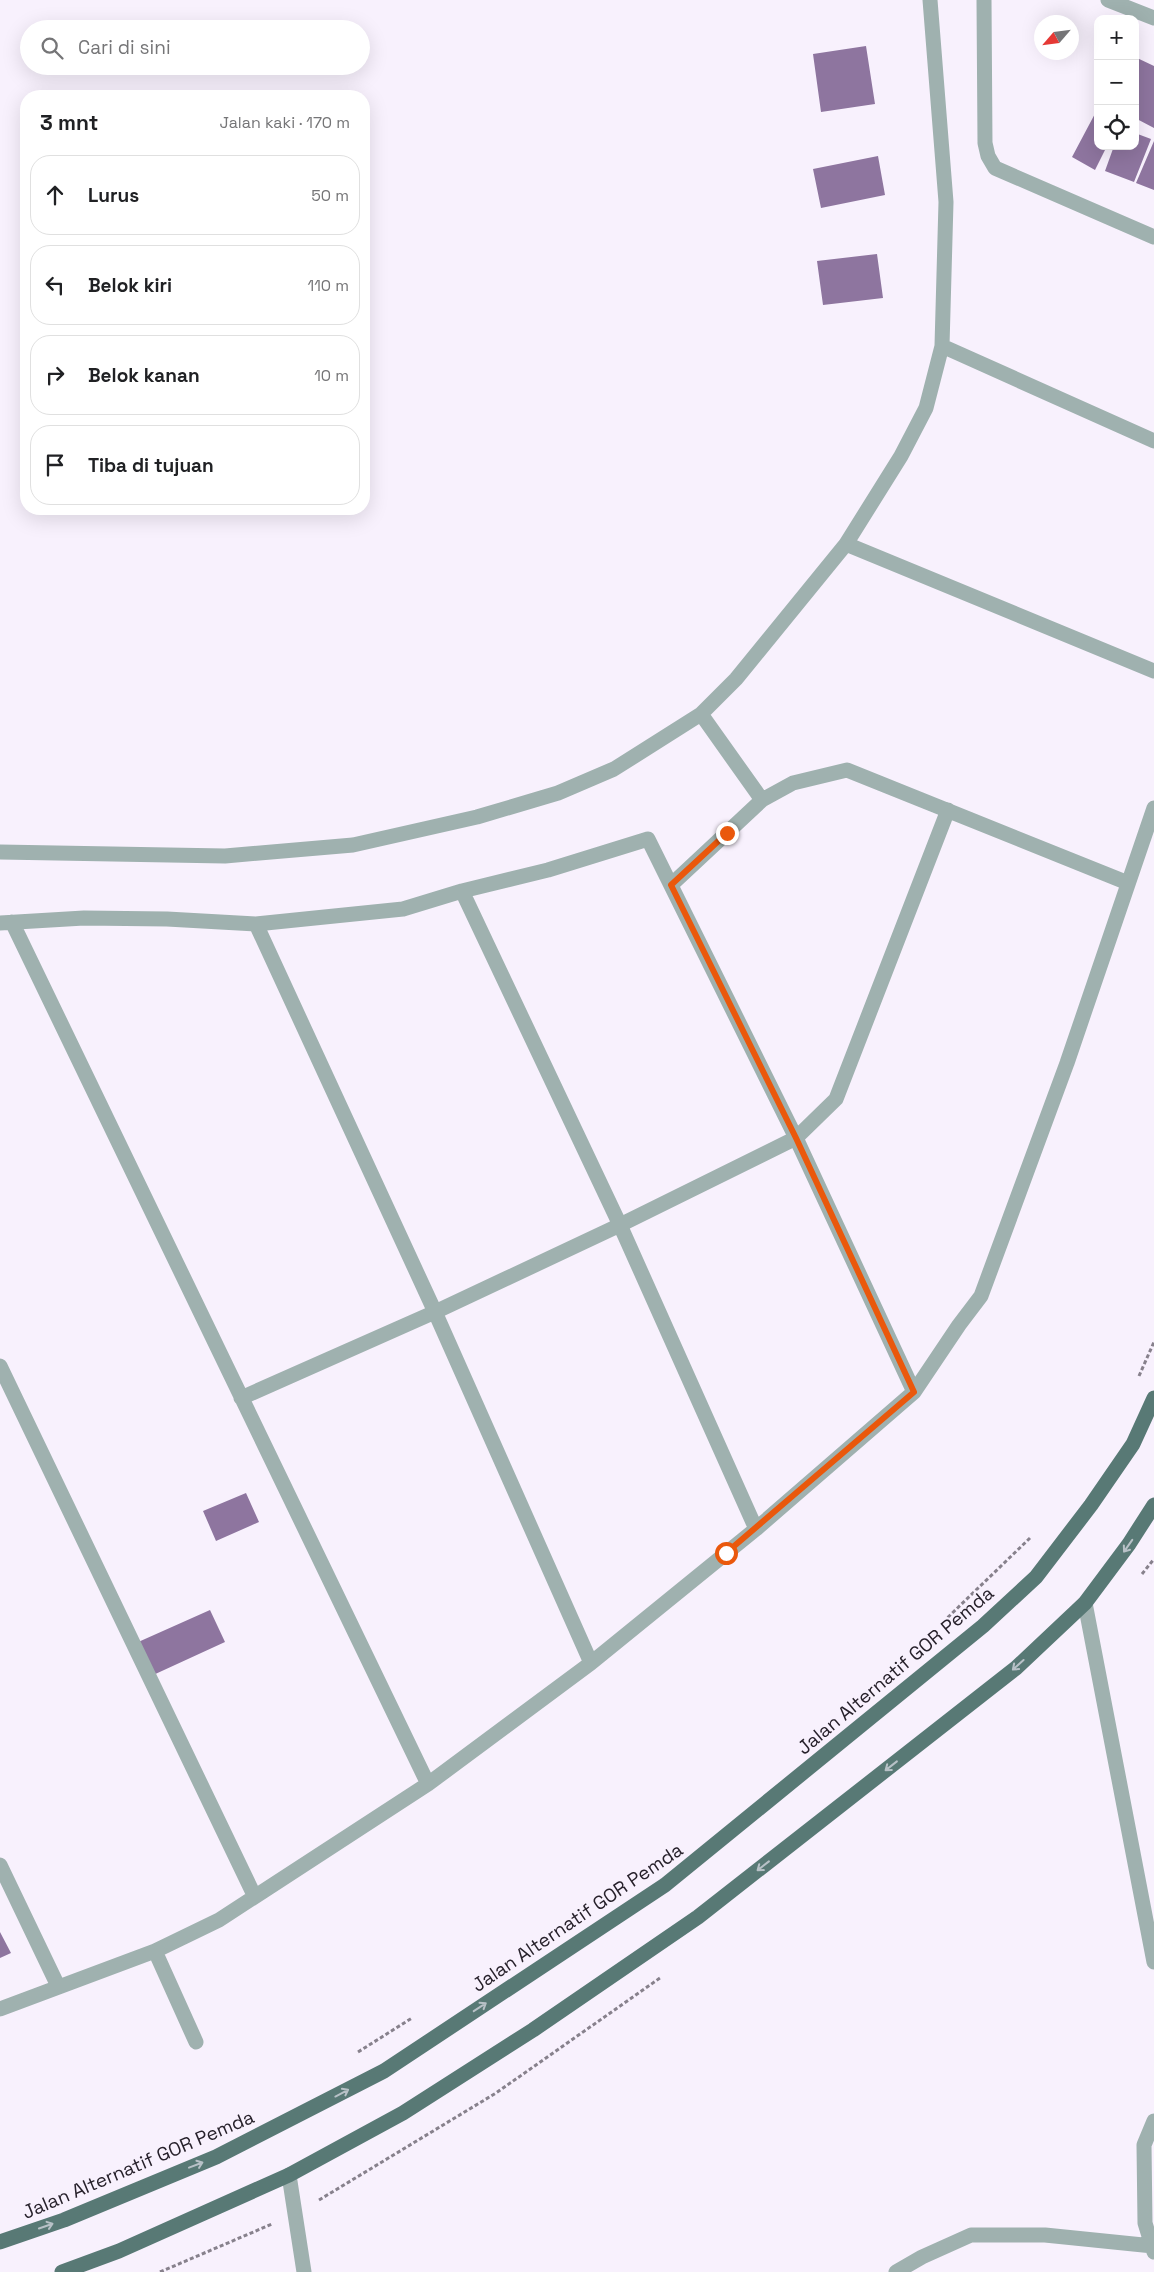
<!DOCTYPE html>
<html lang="id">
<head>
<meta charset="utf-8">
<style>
  :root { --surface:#fff; --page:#f6f6f6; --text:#202124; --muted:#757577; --line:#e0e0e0 }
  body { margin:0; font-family:"Space Grotesk",sans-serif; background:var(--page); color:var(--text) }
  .controls { position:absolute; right:15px; top:15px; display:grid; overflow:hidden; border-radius:10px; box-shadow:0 5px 20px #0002 }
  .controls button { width:45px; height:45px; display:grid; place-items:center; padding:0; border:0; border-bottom:1px solid var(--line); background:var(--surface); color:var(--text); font:25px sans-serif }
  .compass { position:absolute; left:1034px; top:15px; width:45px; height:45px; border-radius:50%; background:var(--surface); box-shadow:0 5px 20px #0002; rotate:242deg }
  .stop { position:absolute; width:15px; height:15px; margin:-11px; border:4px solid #ea580c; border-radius:50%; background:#fff }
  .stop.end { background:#ea580c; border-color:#fff; box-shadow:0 1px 5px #0008 }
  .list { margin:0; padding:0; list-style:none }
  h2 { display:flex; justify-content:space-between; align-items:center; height:65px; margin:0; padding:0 20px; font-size:21px }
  h2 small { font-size:16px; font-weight:400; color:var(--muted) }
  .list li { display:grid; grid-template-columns:32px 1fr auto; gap:15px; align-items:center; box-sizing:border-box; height:80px; margin:0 10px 10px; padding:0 10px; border:1px solid var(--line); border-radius:20px }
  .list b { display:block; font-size:19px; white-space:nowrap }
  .list em { font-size:16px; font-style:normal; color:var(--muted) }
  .icon { flex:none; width:28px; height:28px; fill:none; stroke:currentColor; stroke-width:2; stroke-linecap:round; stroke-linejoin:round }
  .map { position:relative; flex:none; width:1154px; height:2272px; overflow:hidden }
  .search { position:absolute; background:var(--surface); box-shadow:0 5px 20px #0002; left:20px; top:20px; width:350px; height:55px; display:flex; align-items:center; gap:12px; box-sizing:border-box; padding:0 18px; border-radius:28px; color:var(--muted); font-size:19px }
  .panel { position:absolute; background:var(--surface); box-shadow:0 5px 20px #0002; left:20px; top:90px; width:350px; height:425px; border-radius:20px }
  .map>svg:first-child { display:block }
</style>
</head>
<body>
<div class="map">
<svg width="1154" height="2272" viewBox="0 0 1154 2272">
  <rect width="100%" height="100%" fill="#f8f1fd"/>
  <path fill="#8e759f" d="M866,46L875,104L821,112L813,54Z
    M1135,57L1154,66V128L1135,118Z
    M1098,108V146H1107L1095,170L1072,157Z
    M1135,133L1151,139L1134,182L1105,171L1114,146H1135Z
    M1154,141V190L1136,183Z
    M878,156L885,195L821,208L813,169Z
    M877,254L883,298L823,305L817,261Z
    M246,1493L259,1522L216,1541L203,1511Z
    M210,1610L225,1642L151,1676L136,1643Z
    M0,1932L11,1953L0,1958Z"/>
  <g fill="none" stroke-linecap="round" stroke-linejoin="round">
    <path stroke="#87818c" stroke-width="3" stroke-dasharray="4 2.5" stroke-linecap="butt" d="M1139,1376L1154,1342
      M1142,1574L1154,1559
      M943,1622L1030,1538
      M358,2052L412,2018
      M319,2200L496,2093L660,1978
      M160,2272L272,2224"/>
    <path stroke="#9fb1af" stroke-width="15" d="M984,0L985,143L988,156L995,168L1154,237
      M1108,0L1154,18
      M942,346L1154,441
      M846,544L1154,671
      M701,714L762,800L793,783L847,770L1128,883
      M0,852L225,856L353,845L477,817L558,793L614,769L701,714L736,679L846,544L901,456L926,408L942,346L946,202L930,0
      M671,885L762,800
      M462,891L620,1225L756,1529
      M12,922L428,1784
      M0,923L84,918L167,919L256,924L403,909L462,891L548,870L648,839L796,1138L914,1392
      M256,924L435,1312L591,1663
      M0,1366L254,1895
      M241,1398L435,1312L620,1225L796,1138L836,1099L948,810
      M1085,1603L1154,1962
      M0,1865L58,1986
      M155,1951L196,2042
      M0,2009L155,1951L219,1920L428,1784L591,1663L756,1529L914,1392L959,1325L981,1296L1067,1063L1154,808
      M1154,2121L1144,2145L1145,2223L1154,2252
      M289,2175L304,2272
      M896,2272L922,2257L971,2235H1045L1153,2246"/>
    <path stroke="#587975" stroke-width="15" d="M0,2242L64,2220L216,2157L384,2071L665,1885L983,1626L1036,1577L1091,1505L1133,1444L1154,1398
      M62,2272L119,2251L289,2175L403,2113L533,2030L698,1917L1016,1668L1085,1603L1129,1544L1154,1505"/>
  </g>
  <defs><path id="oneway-shaft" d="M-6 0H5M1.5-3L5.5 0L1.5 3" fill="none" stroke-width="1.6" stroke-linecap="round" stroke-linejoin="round" transform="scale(1.25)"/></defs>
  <g stroke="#b8c1c7">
    <use href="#oneway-shaft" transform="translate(1128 1546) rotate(125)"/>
    <use href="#oneway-shaft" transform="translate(1018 1665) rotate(138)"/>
    <use href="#oneway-shaft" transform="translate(891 1766) rotate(142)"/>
    <use href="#oneway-shaft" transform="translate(763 1866) rotate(142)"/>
    <use href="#oneway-shaft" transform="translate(480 2007) rotate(-33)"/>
    <use href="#oneway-shaft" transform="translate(342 2093) rotate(-28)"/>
    <use href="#oneway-shaft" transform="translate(196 2165) rotate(-21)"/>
    <use href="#oneway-shaft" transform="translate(46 2226) rotate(-19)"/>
  </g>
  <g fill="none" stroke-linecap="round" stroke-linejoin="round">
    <path stroke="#ea580c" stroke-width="6" d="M726,1553L914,1392L796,1138L671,885L727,833"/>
  </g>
  <g text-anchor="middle" stroke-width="4.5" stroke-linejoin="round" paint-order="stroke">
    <g font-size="19" fill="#27212b" stroke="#f8f1fd">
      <text transform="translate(895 1670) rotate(-40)" y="7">Jalan Alternatif GOR Pemda</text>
      <text transform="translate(577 1917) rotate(-34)" y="7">Jalan Alternatif GOR Pemda</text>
      <text transform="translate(138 2164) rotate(-23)" y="7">Jalan Alternatif GOR Pemda</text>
    </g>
  </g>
</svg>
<div class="controls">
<button>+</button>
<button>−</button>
<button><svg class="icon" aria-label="locate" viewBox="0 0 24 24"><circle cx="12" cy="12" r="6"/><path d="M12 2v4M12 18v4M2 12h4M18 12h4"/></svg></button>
</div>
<svg class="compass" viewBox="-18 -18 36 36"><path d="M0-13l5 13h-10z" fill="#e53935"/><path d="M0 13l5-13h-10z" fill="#757577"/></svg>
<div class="stop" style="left:726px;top:1553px"></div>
<div class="stop end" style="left:727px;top:833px"></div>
<div class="search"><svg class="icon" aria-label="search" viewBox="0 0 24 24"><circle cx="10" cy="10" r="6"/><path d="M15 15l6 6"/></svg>Cari di sini</div>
<section class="panel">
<h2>3 mnt<small>Jalan kaki · 170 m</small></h2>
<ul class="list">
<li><svg class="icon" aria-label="ahead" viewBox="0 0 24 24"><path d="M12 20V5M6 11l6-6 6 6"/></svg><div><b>Lurus</b></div><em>50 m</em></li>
<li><svg class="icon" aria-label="left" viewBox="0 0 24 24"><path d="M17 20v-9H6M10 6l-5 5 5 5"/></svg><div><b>Belok kiri</b></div><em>110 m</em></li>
<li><svg class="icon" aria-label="right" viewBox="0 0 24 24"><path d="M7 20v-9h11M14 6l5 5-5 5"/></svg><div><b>Belok kanan</b></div><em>10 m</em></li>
<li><svg class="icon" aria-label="arrive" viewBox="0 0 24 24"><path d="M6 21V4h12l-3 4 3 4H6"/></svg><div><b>Tiba di tujuan</b></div></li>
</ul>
</section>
</div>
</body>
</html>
